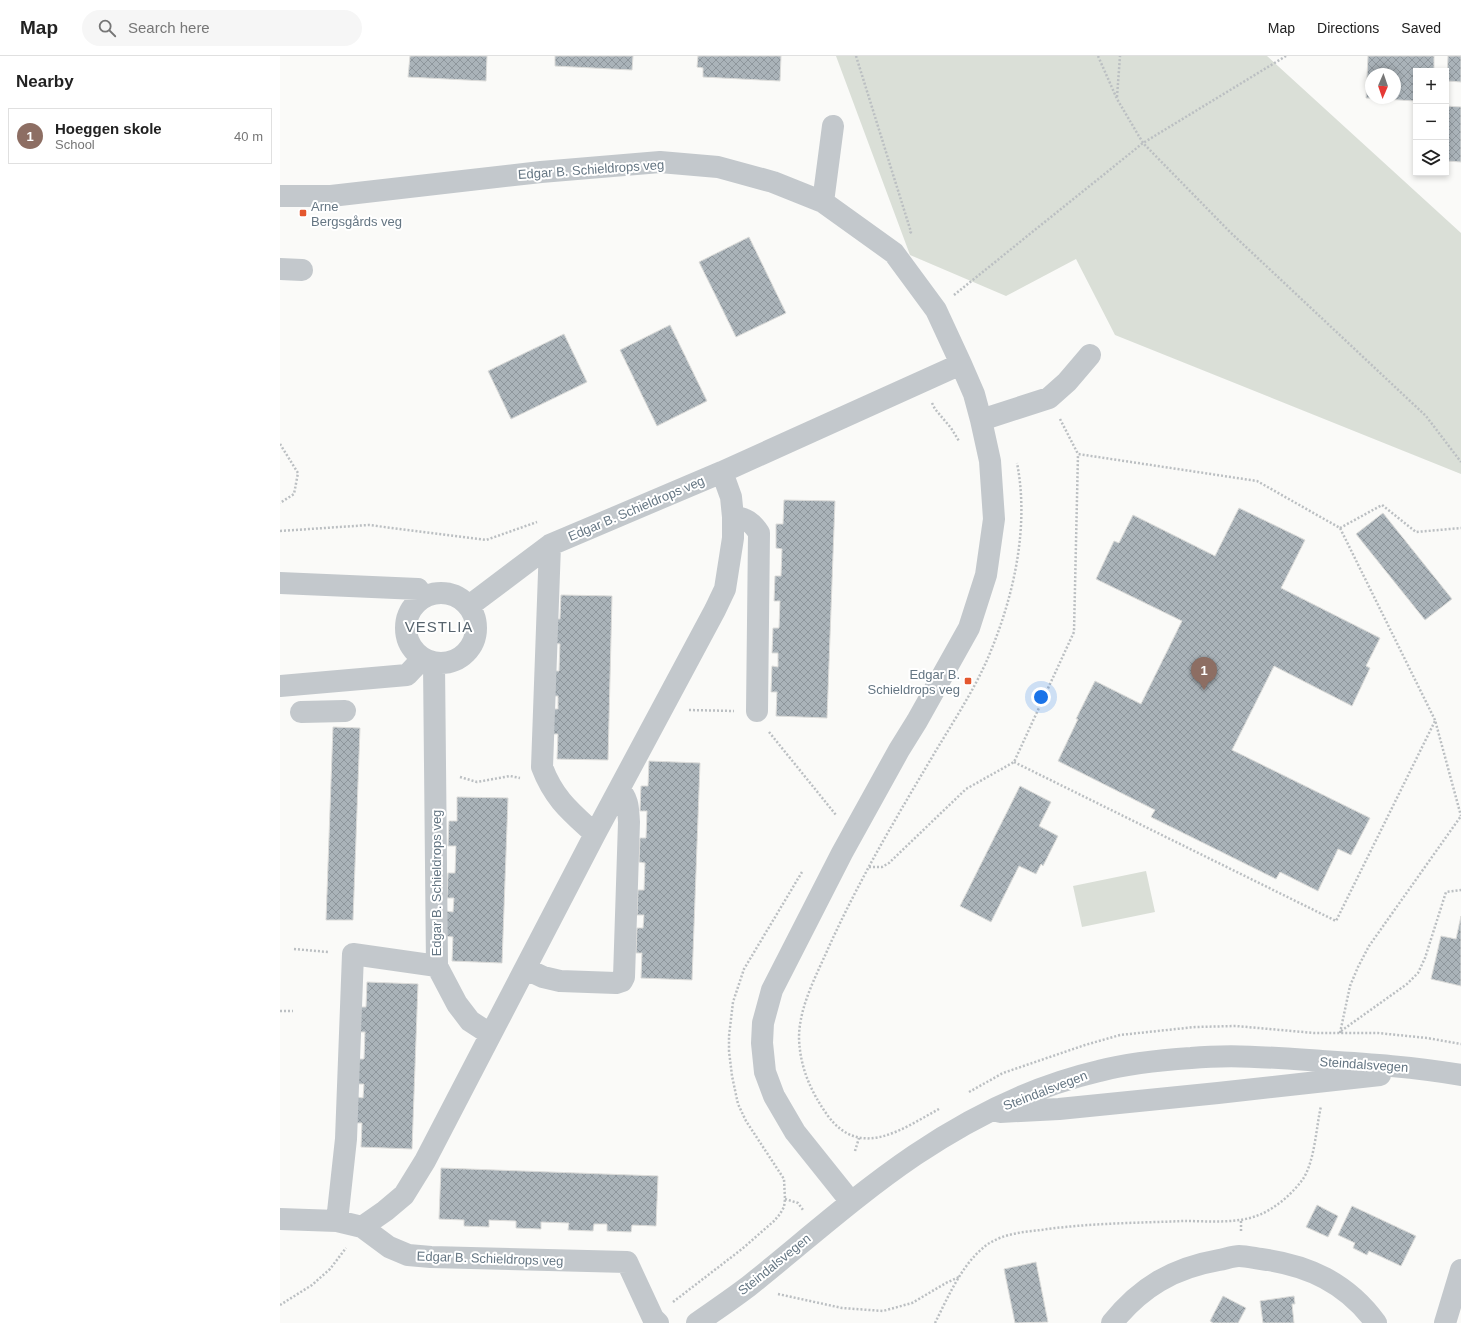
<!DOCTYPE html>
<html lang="en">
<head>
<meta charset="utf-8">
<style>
  :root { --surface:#fff; --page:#f6f6f6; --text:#222; --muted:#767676; --line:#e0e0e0; --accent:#e4572e }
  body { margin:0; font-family:Arial,sans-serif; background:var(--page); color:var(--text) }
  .controls { position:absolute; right:12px; top:12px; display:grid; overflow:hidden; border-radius:0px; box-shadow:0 2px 6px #0003 }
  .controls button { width:36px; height:36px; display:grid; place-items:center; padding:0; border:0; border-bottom:1px solid var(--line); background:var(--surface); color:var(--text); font:20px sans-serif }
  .compass { position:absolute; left:1085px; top:12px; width:36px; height:36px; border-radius:50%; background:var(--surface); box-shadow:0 2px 6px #0003; rotate:182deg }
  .you { position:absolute; left:761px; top:641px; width:14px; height:14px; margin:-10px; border:3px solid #fff; border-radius:50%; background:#1a73e8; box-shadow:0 0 0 6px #1a73e833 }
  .badge { display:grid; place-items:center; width:26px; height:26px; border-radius:50%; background:var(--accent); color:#fff; font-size:13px; font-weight:700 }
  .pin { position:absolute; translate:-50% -33px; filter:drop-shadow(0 1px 2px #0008) }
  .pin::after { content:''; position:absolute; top:21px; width:14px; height:12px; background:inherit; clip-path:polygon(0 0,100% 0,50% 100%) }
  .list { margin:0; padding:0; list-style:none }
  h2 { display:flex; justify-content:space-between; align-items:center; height:52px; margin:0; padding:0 16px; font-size:17px }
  h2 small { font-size:13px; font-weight:400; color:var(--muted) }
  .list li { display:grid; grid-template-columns:26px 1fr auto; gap:12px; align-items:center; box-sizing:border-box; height:56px; margin:0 8px 8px; padding:0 8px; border:1px solid var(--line); border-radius:0px }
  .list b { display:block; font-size:15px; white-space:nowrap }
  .list p { margin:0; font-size:13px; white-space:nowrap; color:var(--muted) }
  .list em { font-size:13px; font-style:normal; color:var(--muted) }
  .icon { flex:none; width:22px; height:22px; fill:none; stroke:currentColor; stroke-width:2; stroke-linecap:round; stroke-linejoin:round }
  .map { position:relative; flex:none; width:1181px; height:1267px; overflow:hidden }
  header { display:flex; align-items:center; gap:24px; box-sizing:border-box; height:56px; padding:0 20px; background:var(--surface); border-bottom:1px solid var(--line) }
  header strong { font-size:19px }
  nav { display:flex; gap:22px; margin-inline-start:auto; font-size:14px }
  .search { width:280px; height:36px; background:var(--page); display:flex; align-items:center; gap:10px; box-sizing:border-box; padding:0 14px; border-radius:22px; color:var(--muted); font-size:15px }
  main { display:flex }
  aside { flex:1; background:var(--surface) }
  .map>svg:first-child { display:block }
</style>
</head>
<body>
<header>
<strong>Map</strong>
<div class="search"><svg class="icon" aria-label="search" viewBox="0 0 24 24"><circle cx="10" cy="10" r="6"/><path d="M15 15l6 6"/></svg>Search here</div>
<nav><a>Map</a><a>Directions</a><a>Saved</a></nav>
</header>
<main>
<aside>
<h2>Nearby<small></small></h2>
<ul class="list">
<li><span class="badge" style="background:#8d6e63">1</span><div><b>Hoeggen skole</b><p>School</p></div><em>40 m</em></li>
</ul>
</aside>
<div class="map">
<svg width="1181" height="1267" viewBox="0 0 1181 1267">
  <defs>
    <pattern id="building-cross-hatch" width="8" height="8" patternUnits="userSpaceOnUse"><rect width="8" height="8" fill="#aab3b9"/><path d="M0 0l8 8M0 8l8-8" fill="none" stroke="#8e969c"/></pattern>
  </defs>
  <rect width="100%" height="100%" fill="#fafaf8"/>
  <path fill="#dadfd7" d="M556,0H987L1181,177V418L835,279L796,203L726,240L630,199Z
    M866,815L875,856L802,871L793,830Z"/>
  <path fill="url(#building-cross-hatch)" stroke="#dcdcda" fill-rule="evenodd" d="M130,0H207L206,25L128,21Z
    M275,0H353L352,14L275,10Z
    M418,0H501L500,25L423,21V12L417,11Z
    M1088,0H1154V15H1136V45L1086,42ZM1091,18H1115V42H1091Z
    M1168,0H1181V26L1167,25Z
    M1166,50L1181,51V106L1166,105Z
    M469,181L506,257L456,281L419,206Z
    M390,269L427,345L377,370L340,294Z
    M284,278L307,326L231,363L208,315Z
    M504,444L555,445L547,662L496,660L497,636H491L492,610L498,611V597H492L493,572H499L500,545H494L495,520H501L502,493L496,492V468H503Z
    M959,452L1025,484L1001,532L1100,582L1086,610L1090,612L1072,650L994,610L952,694L1090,762L1071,799L1058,793L1038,835L1000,816L996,823L871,761L875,754L778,705L798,663H796L815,625L861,648L902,565L816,523L834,485L839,487L853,459L935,500Z
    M1103,457L1172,543L1145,564L1076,478Z
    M281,539L332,540L328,704L277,703L278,678H270L271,653H278V640H271L272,615H279L280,588L273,587L274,563H280Z
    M53,671L80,672L73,864H46Z
    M369,705L420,707L412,924L361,922L362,897H356L357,872H363L364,859H357L358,834H364L365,807L359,806L360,782H366L367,755H360L361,730H368Z
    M740,730L771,746L759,770L778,780L763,810L761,808L756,818L739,810L711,866L680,850Z
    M177,741L228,742L222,907L172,905L173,881L165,880L166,855L173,856L174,842H167L168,817H175L176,790H168L169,765H177Z
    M1181,860V930L1151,923L1161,880L1176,883Z
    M87,926L138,928L132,1093L81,1091L82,1067H76L77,1041L83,1042L84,1028H76L77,1003H84L85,976H78L79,951H86Z
    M161,1112L378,1120L376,1170L352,1169L351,1176L327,1175V1168H314L313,1175L288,1174L289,1167L261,1166V1173L236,1172V1165L209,1164V1171L184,1170V1164L159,1163Z
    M1037,1149L1058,1160L1048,1181L1026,1171Z
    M1072,1150L1136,1180L1121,1210L1089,1195L1087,1199L1073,1192L1075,1187L1058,1179Z
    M756,1206L768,1266L735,1267L724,1213Z
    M943,1240L966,1252L958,1267H933L930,1265Z
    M1014,1240L1015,1248H1012L1014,1267H983L980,1245Z"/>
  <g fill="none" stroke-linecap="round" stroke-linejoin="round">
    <path stroke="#bbbfc2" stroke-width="2.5" stroke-dasharray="2 2" stroke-linecap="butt" d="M576,0L631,176L629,178
      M818,0L837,43L863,87L950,176L1146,360L1181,406
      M837,41L840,0
      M674,239L863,87L1006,0
      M652,347L655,353L671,372L679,385
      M780,363L798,398L977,425L1060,472L1155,664L1181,760
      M0,388L18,417L14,438L0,447
      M1060,472L1102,449L1136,476L1181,472
      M0,475L89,469L206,484L257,466
      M409,654L454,655
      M489,676L556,759
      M734,706L1056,865L1155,665
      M180,721L197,726L230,720L240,722
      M589,811H602L609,807L686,733L734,706L794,576L798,398
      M14,893L48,896
      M0,955H13
      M1061,975L1127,928L1138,917L1145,902L1166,836L1181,834
      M1060,977L1070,930L1078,911L1089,890L1181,760
      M689,1036L723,1017L805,989L840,979L915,971L956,970L1034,977H1098L1147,982L1181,988
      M659,1053C622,1073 581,1104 548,1060C531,1036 520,1012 519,982C519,952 535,922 547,895C577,828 614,765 651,703C672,667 697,631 712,592C735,535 749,468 737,407
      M575,1095L579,1082
      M505,1143L518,1147L523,1154
      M961,1175V1164
      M498,1238L562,1252L603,1255L632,1247L666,1227L679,1221
      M393,1246L462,1193L494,1165L500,1158L504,1151L505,1143L504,1123L466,1065L458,1048L452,1020L449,995V980L453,946L464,913L522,816
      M0,1249L32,1229L50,1213L66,1192
      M655,1267C668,1241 681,1210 704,1191C720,1178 742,1176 761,1174C808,1167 857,1167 904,1165C927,1165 957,1168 979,1159C996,1152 1012,1138 1023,1123C1035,1104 1036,1072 1041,1050"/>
    <path stroke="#c3c8cc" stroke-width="22" d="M0,140H51L261,116L380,106L438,111L493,126L543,146L614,197L656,254L681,308L694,338L701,364L710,405L714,463L706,519L689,572L637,665L619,694L562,797L492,934L483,967L482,987L485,1016L494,1040L515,1076L571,1146
      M543,146L553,70
      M0,213L22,214
      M701,364L769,342L787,326L810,299
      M453,461C466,462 472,466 479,477L477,655
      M270,489L262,711C274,743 291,756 315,778
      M0,527L138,533L144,541
      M126 572a35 35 0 1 1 70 0a35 35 0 1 1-70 0Z
      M189,550L270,489L442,416L681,308
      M0,630L127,619L143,602
      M21,656L65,655
      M157,910L177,948L190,965L210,978
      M246,913L263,921L280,925L336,927L342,925L344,921L349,766C348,754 349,743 339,734
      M720,1056L779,1053L938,1037L1100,1019
      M0,1163L57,1165L82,1171L109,1191L128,1199L151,1201L347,1206L373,1262L378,1267
      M57,1165L66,1083L73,898L157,910L154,607
      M82,1171L105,1155L124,1139L145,1105L315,778L435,554L445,533L453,482V461L451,441L442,416
      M417,1267C434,1255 452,1243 469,1230C524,1186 576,1139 635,1099C690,1062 754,1030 819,1015C849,1007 880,1004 911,1002C955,998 999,1002 1042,1005C1089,1008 1135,1011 1181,1019
      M832,1267C861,1231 893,1212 939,1204C945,1203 953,1200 959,1200C966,1200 974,1202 981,1203C1028,1209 1067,1227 1096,1267
      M1165,1267L1181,1214"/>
  </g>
  <g fill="#e4572e" stroke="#fff" stroke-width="1.5">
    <rect x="19" y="153" width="8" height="8" rx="2"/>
    <rect x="684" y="621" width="8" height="8" rx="2"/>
  </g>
  <g text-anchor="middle" stroke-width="4" stroke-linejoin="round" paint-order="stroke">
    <g font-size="13" fill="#657683" stroke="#fff">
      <text transform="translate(311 113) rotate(-4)" y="5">Edgar B. Schieldrops veg</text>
      <text transform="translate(356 452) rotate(-23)" y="5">Edgar B. Schieldrops veg</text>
      <text transform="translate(156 827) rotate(-90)" y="5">Edgar B. Schieldrops veg</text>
      <text transform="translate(1084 1008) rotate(4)" y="5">Steindalsvegen</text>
      <text transform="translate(765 1034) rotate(-21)" y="5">Steindalsvegen</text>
      <text transform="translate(210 1202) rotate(2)" y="5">Edgar B. Schieldrops veg</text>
      <text transform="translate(494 1208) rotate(-39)" y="5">Steindalsvegen</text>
    </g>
    <g font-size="13" fill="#657683" stroke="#fff" text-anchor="start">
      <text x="31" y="155">Arne<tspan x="31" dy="15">Bergsgårds veg</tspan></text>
      <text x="680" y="623" text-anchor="end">Edgar B.<tspan x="680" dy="15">Schieldrops veg</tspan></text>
    </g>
    <g font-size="15" letter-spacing="1" fill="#57646e" stroke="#fff">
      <text x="159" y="576">VESTLIA</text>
    </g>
  </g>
</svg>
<div class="controls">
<button>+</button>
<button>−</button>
<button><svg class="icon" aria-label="layers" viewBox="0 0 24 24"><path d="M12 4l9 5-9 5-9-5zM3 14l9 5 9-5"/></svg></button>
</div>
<svg class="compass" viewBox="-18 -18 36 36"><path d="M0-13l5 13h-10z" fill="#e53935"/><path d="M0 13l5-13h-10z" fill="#767676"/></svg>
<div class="you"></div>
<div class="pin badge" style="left:924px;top:634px;background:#8d6e63">1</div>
</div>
</main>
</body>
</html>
